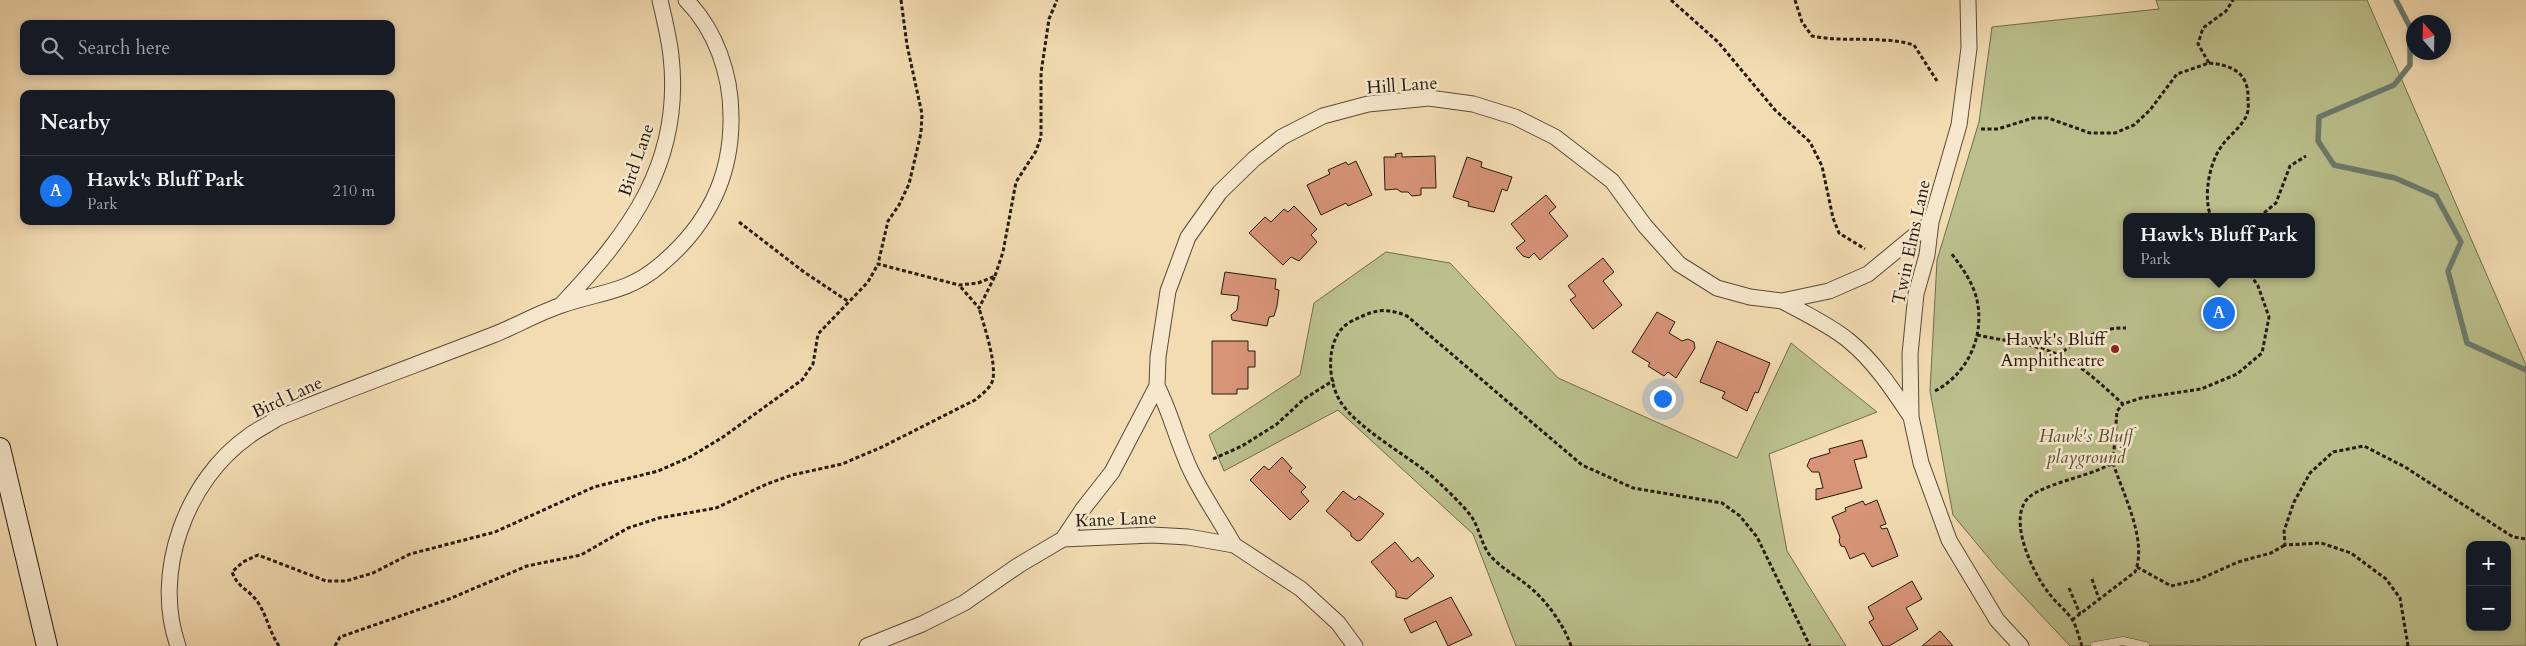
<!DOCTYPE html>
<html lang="en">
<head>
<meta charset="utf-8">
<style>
  :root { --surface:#171b24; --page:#20242c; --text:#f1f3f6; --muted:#9ea1a6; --line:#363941; --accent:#1a73e8 }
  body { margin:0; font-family:Cardo,serif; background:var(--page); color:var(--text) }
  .controls { position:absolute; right:15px; bottom:15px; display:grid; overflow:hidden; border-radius:10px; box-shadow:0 2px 8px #0003 }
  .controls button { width:45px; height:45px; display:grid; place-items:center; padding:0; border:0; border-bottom:1px solid var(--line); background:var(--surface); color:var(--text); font:25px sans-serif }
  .compass { position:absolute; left:2406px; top:15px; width:45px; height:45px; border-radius:50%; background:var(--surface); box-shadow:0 2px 8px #0003; rotate:340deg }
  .you { position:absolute; left:1662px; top:398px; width:18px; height:18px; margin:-12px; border:4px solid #fff; border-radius:50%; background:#1a73e8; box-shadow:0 0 0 8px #1a73e833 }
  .badge { display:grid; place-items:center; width:32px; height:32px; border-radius:50%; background:var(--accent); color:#fff; font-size:16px; font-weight:700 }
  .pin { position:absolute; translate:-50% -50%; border:2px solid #fff; box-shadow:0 1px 5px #0006 }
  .popup { position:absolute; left:2123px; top:213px; width:192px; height:65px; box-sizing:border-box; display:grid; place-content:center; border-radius:10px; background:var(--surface); filter:drop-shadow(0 1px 4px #0005); font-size:16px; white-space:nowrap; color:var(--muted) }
  .popup b { font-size:19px; color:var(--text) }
  .popup::after { content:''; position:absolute; left:50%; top:100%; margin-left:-10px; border:10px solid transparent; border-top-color:var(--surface) }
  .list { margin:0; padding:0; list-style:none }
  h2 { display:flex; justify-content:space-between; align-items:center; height:65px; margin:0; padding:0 20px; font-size:21px }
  h2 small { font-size:16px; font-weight:400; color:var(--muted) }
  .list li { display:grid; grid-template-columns:32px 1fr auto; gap:15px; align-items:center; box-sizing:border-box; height:70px; padding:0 20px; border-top:1px solid var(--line) }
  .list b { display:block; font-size:19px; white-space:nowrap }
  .list p { margin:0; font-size:16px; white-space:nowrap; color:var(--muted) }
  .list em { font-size:16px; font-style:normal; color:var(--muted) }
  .icon { flex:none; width:28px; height:28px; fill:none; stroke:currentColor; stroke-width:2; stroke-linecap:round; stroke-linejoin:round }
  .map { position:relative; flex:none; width:2526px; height:646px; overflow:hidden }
  .search { position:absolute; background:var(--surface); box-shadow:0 2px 8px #0003; left:20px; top:20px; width:375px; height:55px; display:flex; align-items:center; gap:12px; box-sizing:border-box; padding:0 18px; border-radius:10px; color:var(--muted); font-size:19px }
  .panel { position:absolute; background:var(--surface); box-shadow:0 2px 8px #0003; left:20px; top:90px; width:375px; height:135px; border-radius:10px }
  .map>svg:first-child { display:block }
</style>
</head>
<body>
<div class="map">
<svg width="2526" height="646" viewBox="0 0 2526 646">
  <rect width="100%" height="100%" fill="#f3dcb2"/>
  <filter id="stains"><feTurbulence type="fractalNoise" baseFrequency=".004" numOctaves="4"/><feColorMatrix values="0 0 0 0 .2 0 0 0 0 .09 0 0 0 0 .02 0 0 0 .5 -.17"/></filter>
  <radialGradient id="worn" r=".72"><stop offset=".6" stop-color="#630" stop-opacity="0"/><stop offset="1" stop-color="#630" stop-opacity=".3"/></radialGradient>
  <path fill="#bbc08c" stroke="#706d4e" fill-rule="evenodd" d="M2156,0H2367L2526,365V646H2070L1997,568L1953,515L1930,391L1937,260L1979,122L1992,27L2159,9ZM2126,217H2312V274H2126ZM2470,545H2507V627H2470Z
    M1386,252L1450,263L1558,378L1737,458L1791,343L1877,412L1769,454L1787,551L1846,646H1516L1473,534L1338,410L1224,471L1209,435L1300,375L1314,303Z"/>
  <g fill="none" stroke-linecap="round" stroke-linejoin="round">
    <path stroke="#6c7b6e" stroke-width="5.5" d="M2396,0L2410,27V65L2394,85L2319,117L2318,141L2334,165L2395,178L2436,196L2461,242L2448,271L2467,343L2526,370"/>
  </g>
  <path fill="#d79477" stroke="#261a0f" d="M1402,153V157L1435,156L1436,188H1421V195L1412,196L1408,192H1401L1397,189L1385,190L1384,157H1396L1395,154Z
    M1467,157L1482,162L1481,167L1512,177L1507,191L1502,189L1494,212L1468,206L1469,202L1453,197Z
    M1356,161L1372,195L1348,206L1346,203L1321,215L1307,185L1330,174L1328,170L1346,162L1348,165Z
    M1546,195L1556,207L1549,213L1568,236L1540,260L1534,253L1529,258L1523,256L1516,248L1525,241L1511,224Z
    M1294,206L1317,229L1311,235L1317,242L1299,261L1291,257L1283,265L1249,233L1265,217L1271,222L1284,209L1288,212Z
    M1603,258L1614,272L1603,281L1622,305L1593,329L1570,300L1576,296L1568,286Z
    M1225,272L1276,279L1275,289L1279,290L1277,306L1274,316L1269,317L1267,326L1232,320L1231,315L1237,310L1239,296L1221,294Z
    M1657,312L1675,322L1669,333L1682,341L1688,339L1694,342L1695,348L1676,378L1668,372L1664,376L1648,366L1650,363L1632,352Z
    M1212,341H1248V351H1255V367H1248V389H1237V394H1212Z
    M1717,341L1770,363L1758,393L1755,392L1747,411L1722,398L1725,392L1700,382Z
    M1862,440L1867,457L1854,460L1862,488L1816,500V489L1823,488L1819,472H1812L1807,466L1810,459L1830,453L1829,449Z
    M1282,457L1292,468L1289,471L1306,487L1301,492L1309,501L1290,520L1250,480L1264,466L1269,470Z
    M1343,491L1355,500L1359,496L1384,514L1361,540L1357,541L1351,536V533L1326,511Z
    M1877,500L1886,524L1880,526L1882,529L1887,528L1898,556L1872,567L1864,553L1850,559L1845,547L1841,546L1839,541L1840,537L1832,517L1846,511L1845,508L1863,501L1865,505Z
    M1395,542L1412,562L1418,557L1434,576L1407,599L1396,597V591L1371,562Z
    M1912,581L1922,599L1906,608L1918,629L1889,646H1883L1869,622L1874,619L1868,607Z
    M1451,597L1472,635L1448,646L1436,621L1411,633L1404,619Z
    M1940,631L1953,646H1922Z"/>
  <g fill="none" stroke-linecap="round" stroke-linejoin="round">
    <g stroke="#594a38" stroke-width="9">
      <path id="lane" d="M2095,646L2123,641L2145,646"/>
    </g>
    <g stroke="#594a38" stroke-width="17">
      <path id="street" d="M1968,0L1969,48L1959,125L1931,222L1927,255L1916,294L1910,354L1911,417L1921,463L1949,540L1997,620L2021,646
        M1782,301C1804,313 1828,324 1848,340C1874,361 1893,390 1911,417
        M562,304C630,232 683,162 671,56C669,37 664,18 660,0
        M1157,386C1172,415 1178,446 1193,475C1205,499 1221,522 1234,545
        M1063,539L1083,509L1112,472L1157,386L1158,357L1168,291L1188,237L1220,192L1254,159L1282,137L1323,116L1368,104L1429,98L1473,104L1515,117L1555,137L1612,181L1645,226L1679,264L1717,288L1750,297L1782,301L1829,291L1868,274L1931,222
        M178,646C152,573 186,480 249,436C258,429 269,424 278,418C349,389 421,363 493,335C516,326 538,313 562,305C599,292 627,293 659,266C706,227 732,179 731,116C731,75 716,30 686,0
        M867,646L922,624L964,603L1019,565L1063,539L1152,535L1188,537L1234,545L1301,589L1338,623L1355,646"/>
    </g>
    <g stroke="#261a0f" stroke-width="22">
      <path id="secondary" d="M0,448L47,646"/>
    </g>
    <path stroke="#261a0f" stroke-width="3" stroke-dasharray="4 2.5" stroke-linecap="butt" d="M901,0L907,45L922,114L921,133L909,184L899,205L888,221L878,264L959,285L978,283L995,276L979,308L959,285
      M1671,0L1718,42L1775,110L1810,142L1822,166L1833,218L1839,233L1865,249
      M1795,0L1802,22L1812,36C1846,43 1880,35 1914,45L1937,81
      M2209,63C2232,65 2249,73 2248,99C2248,103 2249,110 2247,114C2243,126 2228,136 2221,147C2209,164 2203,197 2211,217
      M1981,129H1998L2033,118H2048L2090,133H2115L2134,125L2150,110L2177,74L2209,63L2198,44L2203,28L2226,11L2233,0
      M2259,217L2276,203L2290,166L2306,156
      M739,222L804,272L849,302
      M995,276L1003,252L1016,182L1036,151L1041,137V73L1049,19L1057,0
      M1977,335C2005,341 2038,344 2063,357C2086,369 2104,387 2123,404L2141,398L2201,389L2237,374L2262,353L2269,317L2258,286L2250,274
      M2058,355C2078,340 2101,327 2126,328
      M1935,391C1967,374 1985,337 1977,300C1973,283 1962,267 1951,253
      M1213,459L1242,446L1277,424L1304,399L1334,380
      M2137,567L2171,586L2198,580L2238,562L2271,553L2285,545
      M2092,579L2099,599
      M2069,588L2080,614
      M2072,620L2135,572C2148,541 2123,494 2113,463
      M279,646C270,633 267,617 259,604C249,588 239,590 232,572L243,562L258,555L326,581H346L373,573L410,554L495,532L594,487L658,471L690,457L723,437L802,380L813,364L818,334L868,282L878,264
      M335,646L340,637L449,599L527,566L581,555L628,528L659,518L716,508L767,484L792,475L842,464L882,447L975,400C982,394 991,388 993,379C996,360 984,326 979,308
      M1571,646C1565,627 1548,603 1533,590C1519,577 1501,569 1489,554C1481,543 1479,527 1471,516C1463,505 1439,482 1428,473C1403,453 1356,427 1340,401C1327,380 1325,336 1350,322C1372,311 1383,306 1407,316L1582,465L1633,488L1722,503L1740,516L1757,537L1810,646
      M2082,646C2079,638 2077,628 2073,621C2067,611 2055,602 2048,592C2032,572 2002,510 2035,493C2059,480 2087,477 2113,463L2117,411L2123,404
      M2408,646L2400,598L2386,579L2351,553L2321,543L2285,545L2284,531L2294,502L2310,473L2333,452L2364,446L2405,467L2513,537L2526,539"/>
    <use href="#lane" stroke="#f7e8cd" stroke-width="8"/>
    <use href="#street" stroke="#f7e8cd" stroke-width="15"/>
    <use href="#secondary" stroke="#f7e8cd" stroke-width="20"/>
  </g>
  <circle fill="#8f2418" stroke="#f7e8cd" stroke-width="2" cx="2115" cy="349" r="5"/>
  <g text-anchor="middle" stroke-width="5" stroke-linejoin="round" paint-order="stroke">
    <g font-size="18" fill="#261a0f" stroke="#f7e8cd">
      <text transform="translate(1402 85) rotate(-4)" y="6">Hill Lane</text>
      <text transform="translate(636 160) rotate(-71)" y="6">Bird Lane</text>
      <text transform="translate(1911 242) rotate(-78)" y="6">Twin Elms Lane</text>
      <text transform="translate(287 397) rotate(-25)" y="6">Bird Lane</text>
      <text transform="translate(1116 519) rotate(-2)" y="6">Kane Lane</text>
    </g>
    <g font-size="18" fill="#261a0f" stroke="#f7e8cd" text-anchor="end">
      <text x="2105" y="345">Hawk's Bluff<tspan x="2105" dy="21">Amphitheatre</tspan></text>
    </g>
    <g font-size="18" font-style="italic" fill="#534c34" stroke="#f7e8cd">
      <text x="2086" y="442">Hawk's Bluff<tspan x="2086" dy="21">playground</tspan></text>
    </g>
  </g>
  <rect width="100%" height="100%" filter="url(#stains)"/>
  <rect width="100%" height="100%" fill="url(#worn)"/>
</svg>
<div class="controls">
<button>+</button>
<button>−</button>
</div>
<svg class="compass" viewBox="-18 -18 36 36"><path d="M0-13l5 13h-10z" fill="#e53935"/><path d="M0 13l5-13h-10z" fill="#9ea1a6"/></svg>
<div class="you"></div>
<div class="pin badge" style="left:2219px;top:313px">A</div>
<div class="popup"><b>Hawk's Bluff Park</b>Park</div>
<div class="search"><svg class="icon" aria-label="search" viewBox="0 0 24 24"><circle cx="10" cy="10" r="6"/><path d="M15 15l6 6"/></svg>Search here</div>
<section class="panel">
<h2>Nearby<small></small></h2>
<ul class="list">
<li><span class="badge">A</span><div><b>Hawk's Bluff Park</b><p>Park</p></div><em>210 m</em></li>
</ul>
</section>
</div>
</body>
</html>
